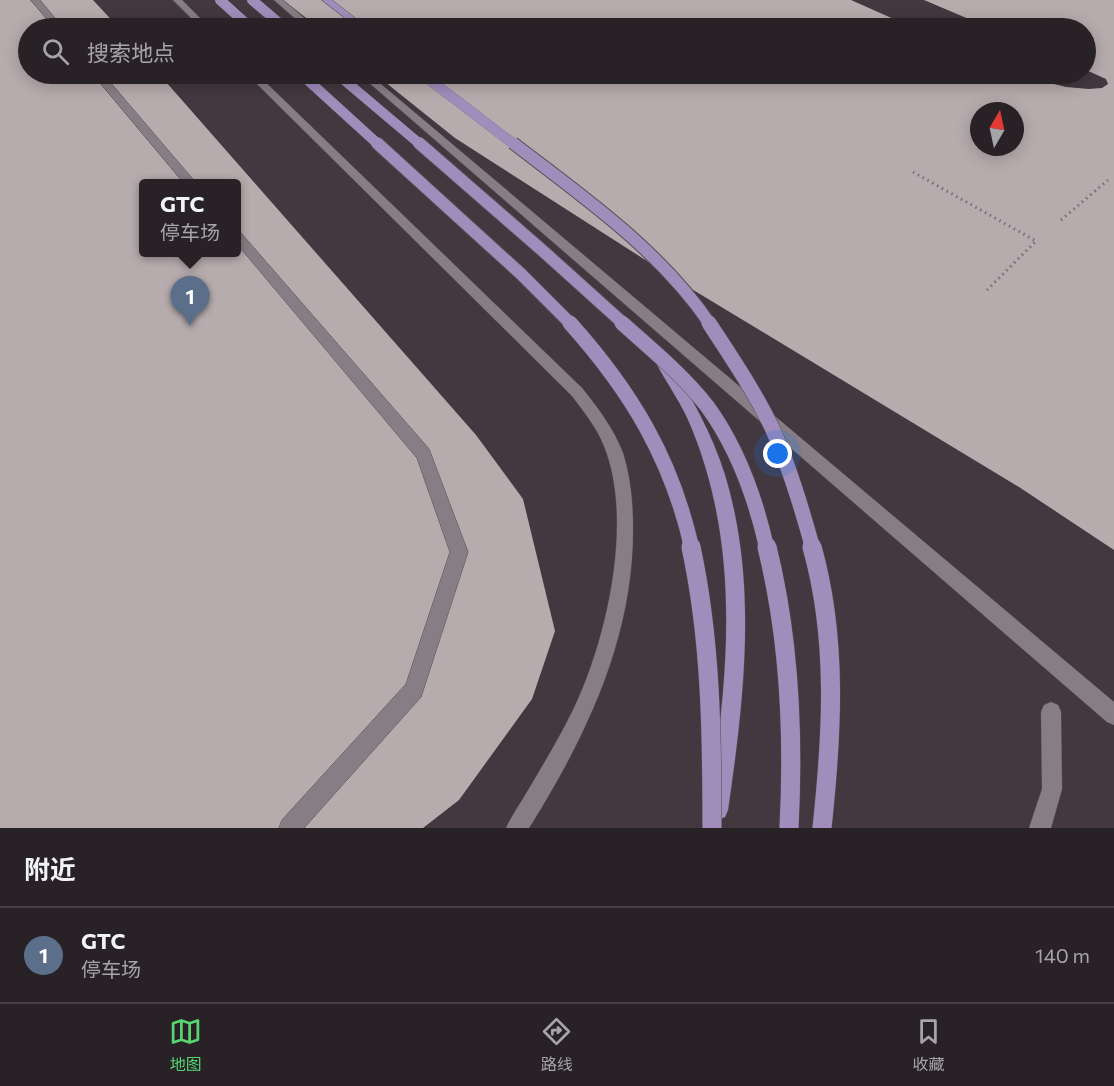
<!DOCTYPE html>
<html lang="zh">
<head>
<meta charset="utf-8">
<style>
  :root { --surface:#282226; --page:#342f32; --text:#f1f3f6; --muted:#a5a4a7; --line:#443f43; --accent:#58d570 }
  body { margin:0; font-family:Commissioner,"Noto Sans SC",sans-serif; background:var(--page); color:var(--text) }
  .compass { position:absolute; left:970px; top:102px; width:54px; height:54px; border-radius:50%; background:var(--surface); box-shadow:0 3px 15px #0003; rotate:9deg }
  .you { position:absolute; left:778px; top:454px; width:21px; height:21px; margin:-15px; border:4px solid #fff; border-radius:50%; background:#1a73e8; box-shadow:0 0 0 9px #1a73e833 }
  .badge { display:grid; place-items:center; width:39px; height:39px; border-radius:50%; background:var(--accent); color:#fff; font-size:20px; font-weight:700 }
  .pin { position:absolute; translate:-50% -50px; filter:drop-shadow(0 2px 3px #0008) }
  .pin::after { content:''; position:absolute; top:32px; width:21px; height:18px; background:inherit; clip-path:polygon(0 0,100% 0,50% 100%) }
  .popup { position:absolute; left:139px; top:179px; width:102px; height:78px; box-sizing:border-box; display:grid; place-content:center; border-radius:6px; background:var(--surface); filter:drop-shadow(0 2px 4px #0005); font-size:20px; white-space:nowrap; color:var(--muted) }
  .popup b { font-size:22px; color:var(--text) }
  .popup::after { content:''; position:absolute; left:50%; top:100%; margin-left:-12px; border:12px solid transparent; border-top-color:var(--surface) }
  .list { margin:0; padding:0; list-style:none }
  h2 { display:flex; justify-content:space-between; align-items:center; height:78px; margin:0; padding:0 24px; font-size:26px }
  h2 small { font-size:20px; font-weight:400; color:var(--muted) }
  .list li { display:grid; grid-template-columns:39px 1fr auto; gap:18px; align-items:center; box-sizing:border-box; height:96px; padding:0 24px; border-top:2px solid var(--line) }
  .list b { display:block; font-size:22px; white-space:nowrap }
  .list p { margin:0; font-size:20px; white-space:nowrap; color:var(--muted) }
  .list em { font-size:20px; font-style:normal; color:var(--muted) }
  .icon { flex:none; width:33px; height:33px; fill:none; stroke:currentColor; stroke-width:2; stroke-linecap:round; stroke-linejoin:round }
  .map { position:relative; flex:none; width:1114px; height:828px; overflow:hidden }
  .search { position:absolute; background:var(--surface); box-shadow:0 3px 15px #0003; left:18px; right:18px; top:18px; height:66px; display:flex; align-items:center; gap:15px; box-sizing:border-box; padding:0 21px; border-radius:33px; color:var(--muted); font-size:22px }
  .sheet { height:174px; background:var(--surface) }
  nav { display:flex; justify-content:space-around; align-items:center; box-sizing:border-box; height:84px; border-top:2px solid var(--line); background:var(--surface); font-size:16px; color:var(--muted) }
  nav a { display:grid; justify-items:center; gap:3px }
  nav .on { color:var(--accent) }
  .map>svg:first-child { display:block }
</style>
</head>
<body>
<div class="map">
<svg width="1114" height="828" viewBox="0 0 1114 828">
  <rect width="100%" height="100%" fill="#352e33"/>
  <path fill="#433840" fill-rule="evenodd" d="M0,0H1114V828H0ZM28,28H1086V74H28ZM979,111H1015V147H979ZM144,184H237V252H144Z"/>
  <path fill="#b7acad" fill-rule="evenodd" d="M0,0H93L119,28H28V74H159L476,435L523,499L555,631L532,699L459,800L423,828H0ZM144,184H237V252H144Z
    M283,0H851L914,28H319Z
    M924,0H1114V550L1019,487L675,279L455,138L375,74H1013L1066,87L1089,89L1102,88L1108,84L1106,79L1086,70V28H990ZM979,111H1015V147H979Z"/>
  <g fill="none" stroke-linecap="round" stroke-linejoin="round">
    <g stroke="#534d51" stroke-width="1">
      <path id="lane" d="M31,0H40L63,28H55Z
        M93,74H103L197,184H185Z
        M237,232L241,233L429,449L468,552L421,697L304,828H279L282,820L406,684L450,552L417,458L237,244Z
        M1051,702L1058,705L1061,712L1062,789L1051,828H1029L1042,789L1041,712L1044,705Z"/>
    </g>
    <g stroke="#534d51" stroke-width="1">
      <path id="street" d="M274,0H283L316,28H306Z
        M359,74H369L1114,702V725L1107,722Z"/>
    </g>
    <g stroke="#534d51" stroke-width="1">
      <path id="secondary" d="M173,0H182L210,28H201Z
        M247,74H257L582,388C598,408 614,429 623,453C631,478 633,505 633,530C633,639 586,737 529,828H506C512,815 520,804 527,792C543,765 560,737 574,708C607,639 634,520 604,446C597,428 584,412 572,396Z"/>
    </g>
    <g stroke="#534d51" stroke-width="1">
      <path id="primary" d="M322,0H332L368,28H358Z
        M662,355L667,357C690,395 712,433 725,475C758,584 744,699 728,810L725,817L718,820L711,817L708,810C728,682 742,552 692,429C683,405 667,384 655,361L657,357Z"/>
    </g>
    <path stroke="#756f74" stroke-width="3" stroke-dasharray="1.5 4" stroke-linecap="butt" d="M913,172L1036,241L987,290
      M1061,220L1108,180"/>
    <use href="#lane" fill="#867e84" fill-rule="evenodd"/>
    <use href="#street" fill="#867e84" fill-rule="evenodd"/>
    <use href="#secondary" fill="#867e84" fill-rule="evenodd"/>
    <use href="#primary" fill="#a08dbc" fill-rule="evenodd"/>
    <g stroke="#534d51" stroke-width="10" stroke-linecap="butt">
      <path id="primary-bridge-far3" d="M220,0L251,28
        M252,0L285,28
        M301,74L379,145
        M337,74L421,145
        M422,74L515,145"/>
    </g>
    <g stroke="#534d51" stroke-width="14" stroke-linecap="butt">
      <path id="primary-bridge-far2" d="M377,143L521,274L571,324
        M419,143L543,251L624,324
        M513,143C583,197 660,250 710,324"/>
    </g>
    <g stroke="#534d51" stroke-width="16" stroke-linecap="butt">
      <path id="primary-bridge-far1" d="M570,323C631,391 672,459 692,549
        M622,323C651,349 683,375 707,406C737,447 756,500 767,549
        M709,323C732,358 755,392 773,430C790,468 802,509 813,549"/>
    </g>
    <g stroke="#534d51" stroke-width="20" stroke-linecap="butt">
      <path id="primary-bridge" d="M691,547C711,640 712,734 712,828
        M767,547C790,640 794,733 789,828
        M812,547C838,639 832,735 822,828"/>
    </g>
    <use href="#primary-bridge-far3" stroke="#a08dbc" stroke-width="10"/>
    <use href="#primary-bridge-far2" stroke="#a08dbc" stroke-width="12"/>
    <use href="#primary-bridge-far1" stroke="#a08dbc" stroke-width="15"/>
    <use href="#primary-bridge" stroke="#a08dbc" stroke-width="19"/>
  </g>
</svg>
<svg class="compass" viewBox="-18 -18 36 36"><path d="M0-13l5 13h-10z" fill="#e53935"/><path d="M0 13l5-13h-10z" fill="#a5a4a7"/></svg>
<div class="you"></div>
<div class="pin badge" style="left:190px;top:326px;background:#5c6f8a">1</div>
<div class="popup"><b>GTC</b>停车场</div>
<div class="search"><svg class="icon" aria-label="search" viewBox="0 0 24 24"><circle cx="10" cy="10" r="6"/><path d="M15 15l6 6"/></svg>搜索地点</div>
</div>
<section class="sheet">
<h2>附近<small></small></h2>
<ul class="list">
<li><span class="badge" style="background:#5c6f8a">1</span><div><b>GTC</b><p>停车场</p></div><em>140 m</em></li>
</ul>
</section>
<nav>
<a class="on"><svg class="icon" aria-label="map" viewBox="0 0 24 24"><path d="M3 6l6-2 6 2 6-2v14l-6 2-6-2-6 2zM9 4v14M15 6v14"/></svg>地图</a>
<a><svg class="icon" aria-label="directions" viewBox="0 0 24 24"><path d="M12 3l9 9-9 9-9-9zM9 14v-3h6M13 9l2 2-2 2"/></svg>路线</a>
<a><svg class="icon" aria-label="saved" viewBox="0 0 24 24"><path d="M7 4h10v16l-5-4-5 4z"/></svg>收藏</a>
</nav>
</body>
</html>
